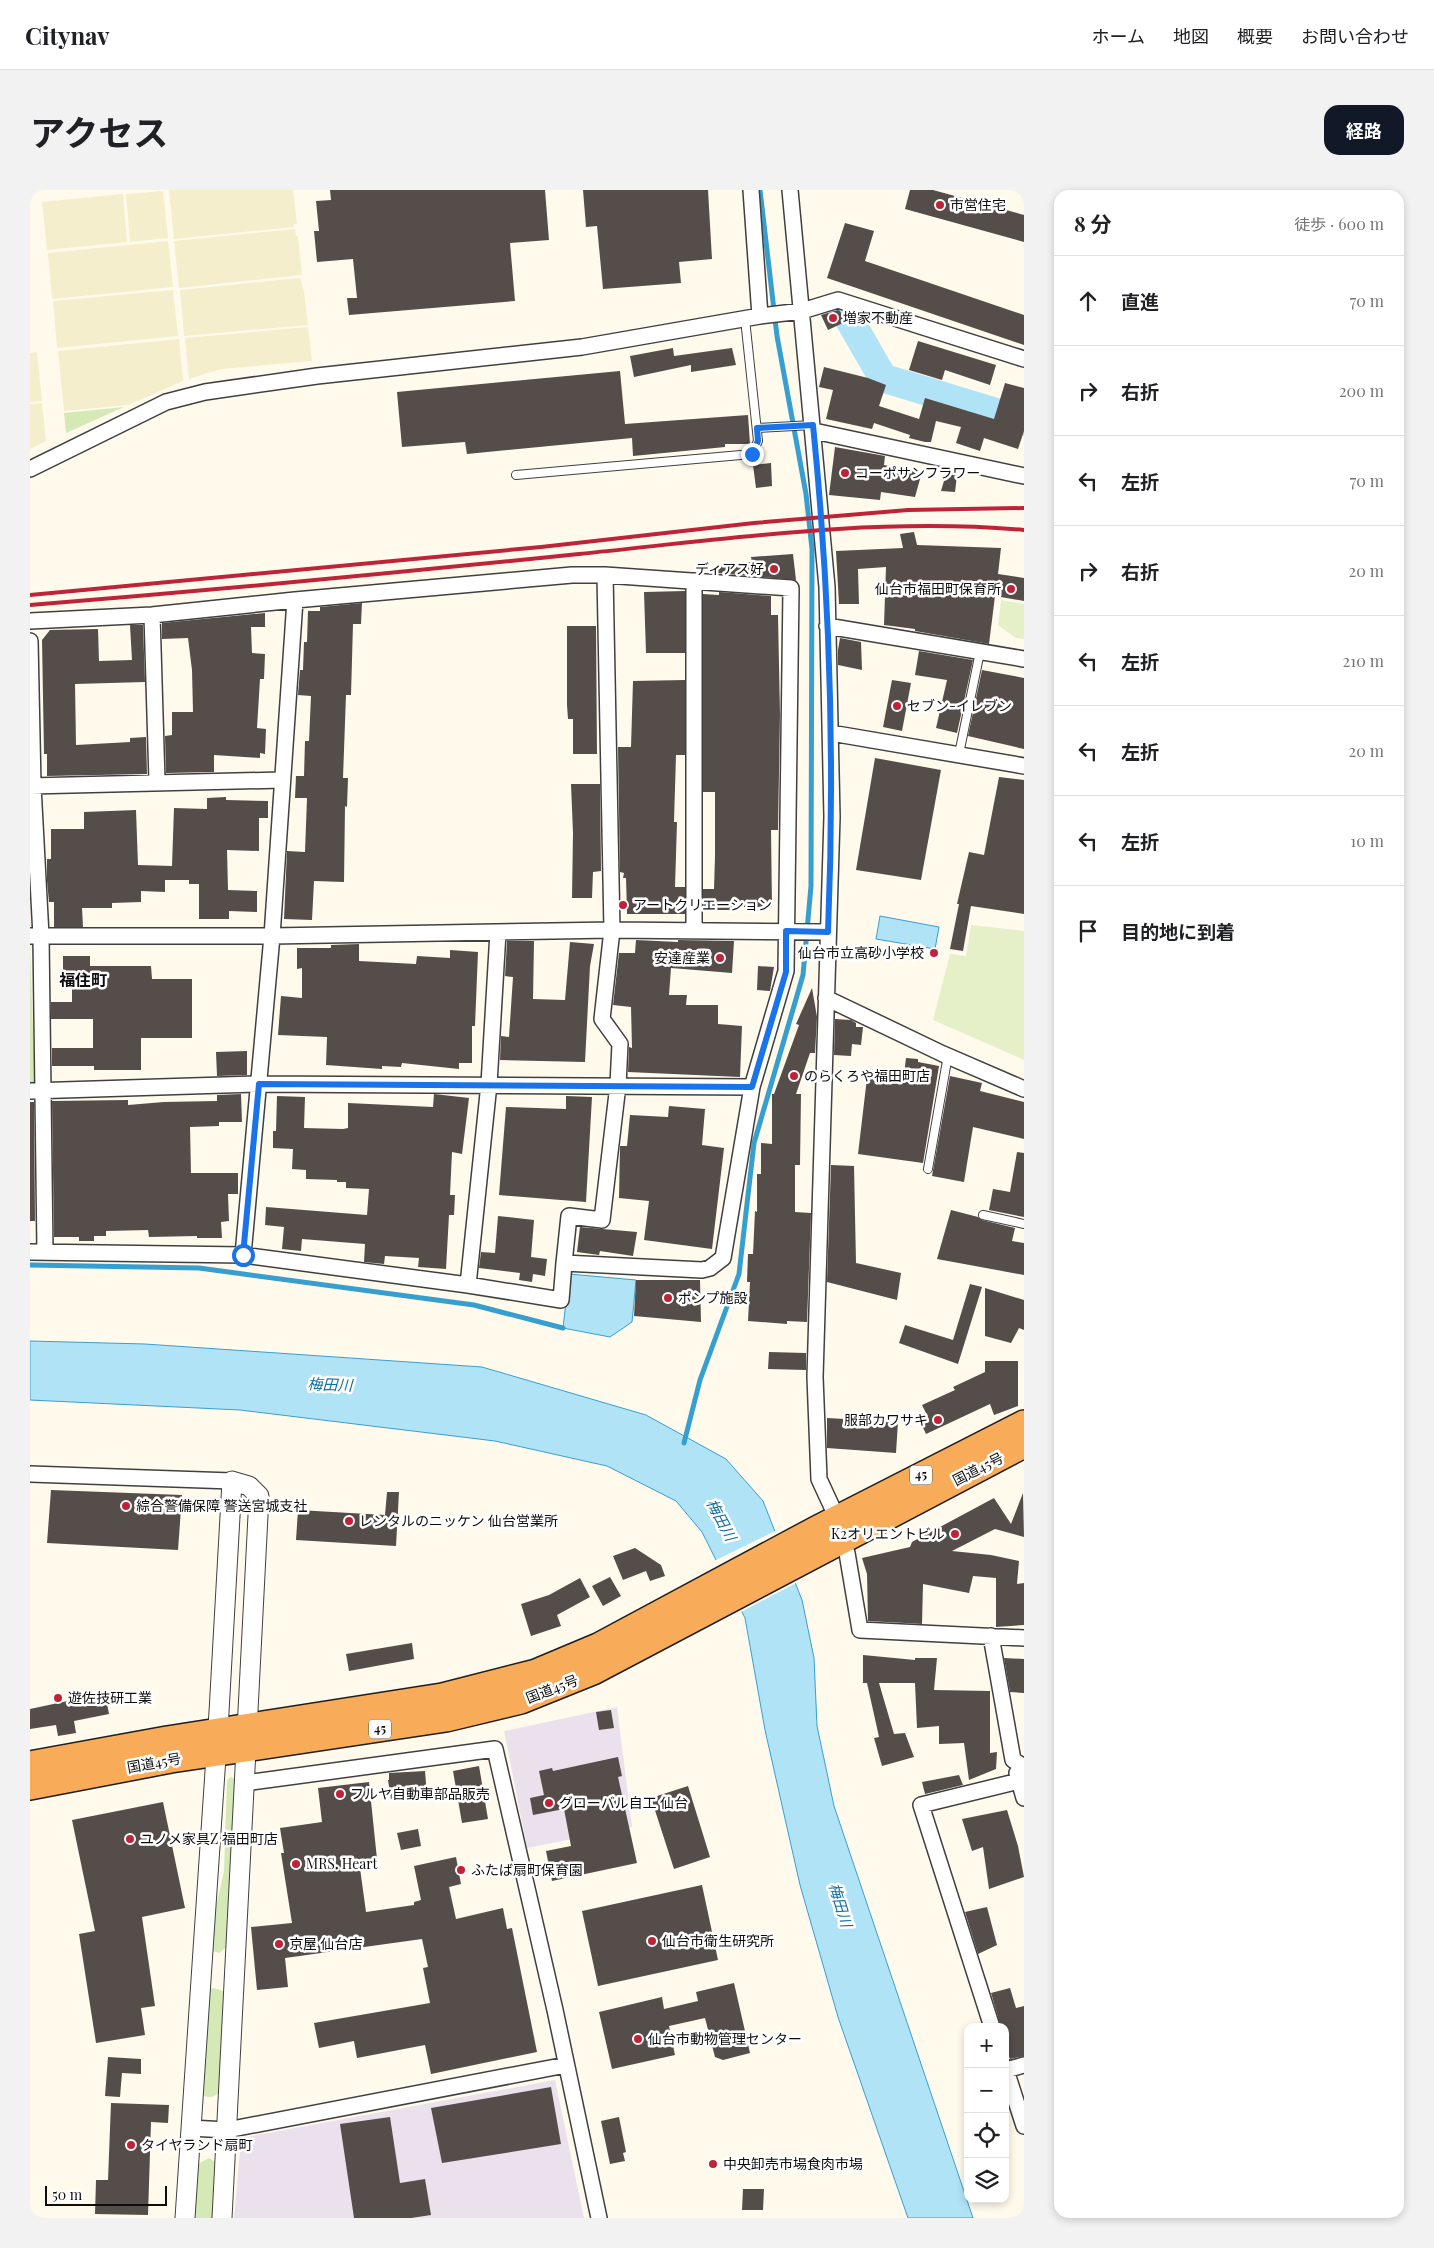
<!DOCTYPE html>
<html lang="ja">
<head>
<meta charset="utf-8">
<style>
  :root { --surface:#fff; --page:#f2f2f2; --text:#202124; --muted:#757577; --line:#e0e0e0; --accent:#111827 }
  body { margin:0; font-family:"Playfair Display","Noto Sans JP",serif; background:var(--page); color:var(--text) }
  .controls { position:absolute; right:15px; bottom:15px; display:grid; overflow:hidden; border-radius:10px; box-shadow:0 2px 8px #0003 }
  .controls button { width:45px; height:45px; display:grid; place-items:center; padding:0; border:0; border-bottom:1px solid var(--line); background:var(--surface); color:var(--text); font:25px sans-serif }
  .scale { position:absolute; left:15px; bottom:12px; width:122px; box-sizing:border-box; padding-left:5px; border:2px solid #0d0d0d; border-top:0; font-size:14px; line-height:18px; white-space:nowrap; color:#0d0d0d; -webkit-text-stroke:4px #fff; paint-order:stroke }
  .stop { position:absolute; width:15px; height:15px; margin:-11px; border:4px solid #1a73e8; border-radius:50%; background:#fff }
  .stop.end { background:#1a73e8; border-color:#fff; box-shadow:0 1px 5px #0008 }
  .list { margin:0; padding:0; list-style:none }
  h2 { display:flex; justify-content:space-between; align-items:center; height:65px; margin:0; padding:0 20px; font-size:21px }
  h2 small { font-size:16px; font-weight:400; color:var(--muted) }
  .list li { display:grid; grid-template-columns:32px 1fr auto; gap:15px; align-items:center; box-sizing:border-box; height:90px; padding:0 20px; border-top:1px solid var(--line) }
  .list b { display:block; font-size:19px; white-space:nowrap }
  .list em { font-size:16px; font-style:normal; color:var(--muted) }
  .icon { flex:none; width:28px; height:28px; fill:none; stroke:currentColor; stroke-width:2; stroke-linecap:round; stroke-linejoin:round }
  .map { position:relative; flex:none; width:994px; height:2028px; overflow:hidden; border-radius:15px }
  header { display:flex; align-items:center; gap:30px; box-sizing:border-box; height:70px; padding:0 25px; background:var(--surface); border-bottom:1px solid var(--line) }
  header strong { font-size:24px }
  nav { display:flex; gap:28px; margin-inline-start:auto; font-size:18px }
  .intro { display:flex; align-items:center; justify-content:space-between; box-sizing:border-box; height:120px; padding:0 30px }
  h1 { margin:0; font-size:35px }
  .button { padding:12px 22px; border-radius:15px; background:var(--accent); color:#fff; font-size:18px; font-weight:700 }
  main { display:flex; gap:30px; padding:0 30px }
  aside { flex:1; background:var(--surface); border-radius:15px; box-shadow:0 2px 8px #0003 }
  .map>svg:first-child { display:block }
</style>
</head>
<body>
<header>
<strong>Citynav</strong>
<nav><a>ホーム</a><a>地図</a><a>概要</a><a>お問い合わせ</a></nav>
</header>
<div class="intro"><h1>アクセス</h1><a class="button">経路</a></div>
<main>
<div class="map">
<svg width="994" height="2028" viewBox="0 0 994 2028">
  <rect width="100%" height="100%" fill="#fffaec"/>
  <path fill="#eae1ec" d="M587,1517L602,1637L497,1658L474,1541Z
    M525,1890L554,2028H204L211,1948Z"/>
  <path fill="#f5eecc" d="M139,0H263L267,34H264V37L144,49Z
    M133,1L138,48L100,52L96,4Z
    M93,4L97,52L17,60L12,12Z
    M265,39L266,46H268L272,85L149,98L144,51Z
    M138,51L143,97L22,109L18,63Z
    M270,88L274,101L278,135L154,146L150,100Z
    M143,100L148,146L27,158L23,111Z
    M278,137L282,171L191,179L159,189L155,148Z
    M149,149L153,191L98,215L34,221L28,161Z
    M7,162L12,211L0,212V163Z
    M12,213L16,251L0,259V214Z"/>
  <path fill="#d5e9b6" d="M94,217L36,243L34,223Z
    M0,755L5,896L0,897Z
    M201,1587L206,1589L198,1756L189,1763L183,1761L180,1757V1741L194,1682L197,1590Z
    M184,1798L193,1801L195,1805L190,1900C186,1907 182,1908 174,1906L171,1901L180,1799Z
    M179,1968L185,1972L183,2028H164L166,1975Z"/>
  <path fill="#e6f0c8" d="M971,410L994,414V449L986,448L968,435Z
    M941,735L994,741V870L903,830L920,764L936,766Z"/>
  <path fill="#b1e3f7" stroke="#379fcf" d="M850,726L909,737L905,759L846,749Z
    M539,1084L606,1090L602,1132L580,1147L533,1138Z
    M0,1151L115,1154L452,1177L616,1225L696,1269L733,1311L772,1410L784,1468L787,1536L804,1616L943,2028H878L808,1827L770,1695L735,1540L715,1428L672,1342L646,1311L577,1276L465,1251L210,1220L0,1210Z"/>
  <path fill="#fffaec" d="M747,1340L768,1392L709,1423L684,1371Z"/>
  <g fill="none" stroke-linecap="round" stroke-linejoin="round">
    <path stroke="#379fcf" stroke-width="5" d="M0,1075L169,1078L444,1115L533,1138
      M654,1253L670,1190L709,1084L724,953L773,785L781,696L782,359L776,304L747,146L730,0"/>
    <path stroke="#b1e3f7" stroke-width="29" d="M815,122L853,188L994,231"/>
  </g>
  <path fill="#554d49" d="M300,0H515L519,50L480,53L485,111L319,125L317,108H327L323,69L287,72L284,41H289L286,11L301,10Z
    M553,0H678L682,69L649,72L651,93L573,99L567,36L556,37Z
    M880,0H903L994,25V52L875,19Z
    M815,33L844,41L835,71L994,125V155L797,88Z
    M808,120L810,121L815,132L798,140L791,125Z
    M888,151L966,175L960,195L915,180L912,190L879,180Z
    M643,158L644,166L702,158L706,175L661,182V175L604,187L600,166Z
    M794,177L838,188L856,195L849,216L889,229L895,208L964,229L975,193L994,198V241L988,259L954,248L950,261L926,253L931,237L906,231L901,252H895L879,248L880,245L844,233L842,239L796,229L803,200L789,197Z
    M590,181L595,234L718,225L720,254H695V257L603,266L602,248L437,264L435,252L372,257L367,202Z
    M805,257L855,266L854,275L892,282L885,307L851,302L850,310L799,305Z
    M741,273L742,296L726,298L723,275Z
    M916,284L927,285L925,302L911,301Z
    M884,342L887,355L971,358L968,384L994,388V411L965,406L959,454L885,441V439L854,435L856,377L828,379L829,414H809L806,361L873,358L870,344Z
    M763,364L766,390L687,383V375L722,372L721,367Z
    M655,401V463H616L614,402Z
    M689,402L741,406V425H748L750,525L748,640H741L742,717H708V720H673V699H684L685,666V602H673V404L689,405Z
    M332,413L331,434H323L321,505H316L313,588H318L317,617L315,616L314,692L284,691L282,730L254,729L257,661L275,662L277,608H265L266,586H274L275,551H279L281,506L268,505L270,480H273L274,452H277L278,421H290V417Z
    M235,423V437H221L222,463L235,464L234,489H230L227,538L236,539L235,564L230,563V568L184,565V582L136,583L135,546L142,545V522H163L162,480L158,448L132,449V433Z
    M100,435H113L115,492L45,494L46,555L100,552V548L116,547L117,584L17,586V564H14L12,450L20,440L68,439L69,471L102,470Z
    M537,436H566L567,564H543V529H538L537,515Z
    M810,448L831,452L832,480L808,475V460Z
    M889,461L943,470L927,543L906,538L917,490L885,485Z
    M952,480L994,488V559L938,546Z
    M655,490V565H646L644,632H647L645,697H655V724H597L596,688H593L594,683L590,682L588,557H601L603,491Z
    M862,490L881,493L872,541L853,537Z
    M845,568L911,580L891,690L826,680Z
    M969,587L994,590V724L941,716L933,761L920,759L929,714H927L939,662L954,665Z
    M541,594H570L571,681L563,682L562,708H542L543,643Z
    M196,607V610L238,611V628H229V661L197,660L198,700L227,701V722L199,721V729H169V694H159V690H135V702L111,701V712L82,713V718H52L53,737H24V712H19L17,691V669H21V639H54V622L106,620L108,675L142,676L144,618L177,619V608Z
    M606,750L648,752V750L704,751L702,783L641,778L639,805H657L656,815H688V834L712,836L710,887L598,882L599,857L602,858L601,817L583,815L589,763H605Z
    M477,751H504L503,809L535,810L540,752L564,754L560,776L555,872L470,870L471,846L479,847L483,787L475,786Z
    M329,754V771L386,774L387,766L420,768V760L448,762L445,836H442V873H429V879L372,873L371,877L352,876V879L296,875L297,847L248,845L251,806L272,808V778L267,779V758H301V755Z
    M33,766H60V776H121L122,789H162V848H111V880H64V876H22V858H63V829H21V812H42V786H33Z
    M728,776L744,777L740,801L727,800Z
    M782,798L787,827L785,863H780L766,904H771L770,975H765V1022L781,1023L777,1132L757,1131V1134L718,1131L720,1092H717L718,1064H723L725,1021L727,1022V984H731V953L742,954V904H744L769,835L766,834Z
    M805,829L821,830L826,833V837H833L831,855L822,854L821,866L804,865Z
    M217,861V885L187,886L186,862Z
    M876,868L888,869V872L909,876L893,973L828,964L837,888L873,892Z
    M920,886L952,893L950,901L994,912V949L943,937L934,992L902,986Z
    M211,904L212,932H189V936L160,937L161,983H208V1004H198L199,1031L191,1032L192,1048H167V1046L119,1047L118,1040L76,1041V1046H64V1051H49V1047H24L22,911L98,910V915L134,912L187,911V905Z
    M404,904L439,908L432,964L422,962L420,1005H425L424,1025H419L416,1079L388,1077L389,1068L355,1066L354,1074L334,1072L335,1054L272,1049L271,1061L252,1059L254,1037L235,1035L236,1017L337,1025L339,999L316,998V992H307V990L276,989V980L262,979L263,959L243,958V941H246L247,906L275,907L274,938L313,939L318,938V913L403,917Z
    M536,906L562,907L556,1012L469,1005L476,917L536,919Z
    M0,912H4L5,1031H0Z
    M639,916L675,919L672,955L694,958L682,1059L614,1050L619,1011L589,1008L590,956H597L600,925L638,927Z
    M987,962L994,963V1027L959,1020L963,999L980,1002Z
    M801,975L824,976L826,1073L871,1083L867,1110L797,1092Z
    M921,1020L948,1027L952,1030L985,1038L982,1051L994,1053V1085L907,1069Z
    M468,1026L504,1030L501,1067L517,1069L515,1086L503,1084L502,1092L489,1090L490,1083L449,1078L451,1062L465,1063Z
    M550,1037L607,1042L603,1066L570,1061L569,1065L547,1062Z
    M606,1090H670L671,1132L604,1126Z
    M940,1094L952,1097L928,1174L869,1153L875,1135L923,1150Z
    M955,1098L994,1110V1140L989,1138L981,1153L955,1146Z
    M739,1162L776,1163V1180L738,1179Z
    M955,1171H988V1216L964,1225L960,1214L896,1244L889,1229L897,1225L892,1215L925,1200L923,1197L955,1182Z
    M797,1228L868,1232L866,1263L797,1258Z
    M21,1300L152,1305L148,1360L17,1353Z
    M357,1302H369L366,1356L266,1350L268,1320L355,1325Z
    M993,1303L994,1347L965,1339L922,1361L961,1365L989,1371L987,1394L994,1393V1435L966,1437V1388L943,1386L939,1403L893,1394L892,1434L838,1431L837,1384L832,1368L880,1357L882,1352L964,1308L981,1334Z
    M605,1358L631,1375L635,1386L620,1391L616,1381L593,1390L583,1366Z
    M580,1387L591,1406L573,1416L562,1396Z
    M550,1388L560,1407L527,1425L531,1436L501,1446L491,1414L519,1405Z
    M382,1453L384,1469L319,1481L316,1464Z
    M833,1465L885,1470V1468H907L904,1500L960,1501V1563L967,1562L966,1579L939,1590L934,1553L909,1554V1536L887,1538L885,1493H849L864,1544L875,1543L884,1567L852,1576L844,1548L849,1547L837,1493H833Z
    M974,1468L994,1469V1503L980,1502Z
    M75,1503L79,1524L44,1531L46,1543L28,1546L26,1535L0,1539V1519Z
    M581,1520L584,1538L569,1540L566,1522Z
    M588,1567L592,1586L588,1587L607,1673L522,1691L516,1661L541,1656L534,1619L503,1625L500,1608L514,1605L509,1581L522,1578L523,1581Z
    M449,1576L458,1629L432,1633L423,1581Z
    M395,1581L397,1606L361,1609L358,1590H359V1583Z
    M929,1585L933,1595L895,1604L892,1592Z
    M339,1592L347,1669L329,1671L336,1722L384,1715V1712L391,1710L384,1676L426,1667L431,1694L419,1697L426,1729L473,1718L477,1739L482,1738L507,1862L401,1884L395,1855L327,1868L324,1851L289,1858L284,1833L400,1813L393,1778L398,1777L392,1749L255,1768L258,1797L227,1800L221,1737L262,1733L251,1663H254L250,1638L292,1632L288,1598Z
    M658,1596L680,1667L644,1679L621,1608Z
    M133,1612L155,1718L112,1727L125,1816L111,1818L115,1845L66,1853L49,1744L65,1741L42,1630Z
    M977,1620L988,1656L994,1687L959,1699L953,1657L942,1661L932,1629Z
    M388,1639L391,1656L371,1660L367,1643Z
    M672,1695L688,1770L568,1796L552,1721Z
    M957,1717L967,1755L948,1764L935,1722Z
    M704,1793L720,1863L693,1870L685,1867L675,1828L639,1836L645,1865L582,1879L569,1822L632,1807L634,1819L668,1811L666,1802Z
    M980,1798L986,1818L994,1816V1866L980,1869L975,1856V1837H971L961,1803Z
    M78,1867L111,1869V1884L92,1883L90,1907L75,1906Z
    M521,1897L531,1954L412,1973L401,1918Z
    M81,1913L139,1915L138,1933L121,1932L118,2025L65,2024L66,1990H78Z
    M360,1927L370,1993L395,1989L401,2025L381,2028H324L310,1934Z
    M589,1927L596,1962L593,1963L595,1971L580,1974L571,1931Z
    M713,1999H734L733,2020H712Z"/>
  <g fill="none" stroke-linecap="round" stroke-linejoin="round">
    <g stroke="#404040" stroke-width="10">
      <path id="service" d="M727,238L783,235
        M486,285L722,264L728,251L715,129
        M929,564L950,462
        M898,979L918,865
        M953,1025L994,1034"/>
    </g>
    <g stroke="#404040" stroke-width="18">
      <path id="minor" d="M721,0L730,126
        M760,0L797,397L802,627L785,1187L789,1289L807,1328
        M784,241L994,286
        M0,279L136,212L175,202L287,186L552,157L730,126L772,121L808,110L994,169
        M575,385L582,740L798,742
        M664,391V741
        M122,425L127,591
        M0,431L122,425L265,410L542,385H575L761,398L756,781L722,897L693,1068L680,1078L672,1080L534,1073L531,1110L438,1095L213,1065L0,1062
        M797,436L994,469
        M0,451L3,596L11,746L15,1062
        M801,543L994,576
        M0,596L252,590
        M0,746H242L582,740L572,829L590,854L588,895L572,1030L539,1026L534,1073
        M796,808L913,864L994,899
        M0,901L229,894L722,897
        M213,1065L242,746L265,410
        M438,1095L459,894L468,742
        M0,1284L202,1291
        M811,1351L817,1363L830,1440L994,1448
        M961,1446L983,1570L994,1577
        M987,1583L994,1608
        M215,1593L465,1559L525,1820L569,2028
        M962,1837L891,1615L989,1591
        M975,1877L994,1936
        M976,1880L994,1875
        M160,1938L197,1940L536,1875"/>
    </g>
    <g stroke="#404040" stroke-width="21">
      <path id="tertiary" d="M155,2028L189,1522L202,1291L219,1296L229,1306C215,1547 206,1787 192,2028"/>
    </g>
    <g stroke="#1e1e1e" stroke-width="28">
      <path id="trunk" d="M0,1574L137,1549L412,1506L506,1482L568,1456L788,1338L994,1233
        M0,1597L141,1570L416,1529L491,1511L563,1482L994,1255"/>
    </g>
    <use href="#service" stroke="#fff" stroke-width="8"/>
    <use href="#minor" stroke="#fff" stroke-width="15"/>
    <use href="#tertiary" stroke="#fff" stroke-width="19"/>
    <use href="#trunk" stroke="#f8ac5a" stroke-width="25"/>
    <path stroke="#be2338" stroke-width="4" d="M0,405L511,357L724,333L878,320L994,318
      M0,415C183,400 366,383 549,364C697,349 845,327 994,340"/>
  </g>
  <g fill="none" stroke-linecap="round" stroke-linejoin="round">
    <path stroke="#1a73e8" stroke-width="6" d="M213,1065L229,894L722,897L756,782V741L798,742C805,573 800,404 783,235L727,238L728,251L722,264"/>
  </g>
  <g fill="#be2338" stroke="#fff" stroke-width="2">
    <circle cx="910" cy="15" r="5"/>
    <circle cx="803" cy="128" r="5"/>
    <circle cx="815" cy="283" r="5"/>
    <circle cx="744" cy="379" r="5"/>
    <circle cx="981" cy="399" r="5"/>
    <circle cx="867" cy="516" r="5"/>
    <circle cx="593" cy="715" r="5"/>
    <circle cx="904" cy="763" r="5"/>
    <circle cx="690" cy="768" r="5"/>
    <circle cx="764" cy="886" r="5"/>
    <circle cx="638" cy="1108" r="5"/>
    <circle cx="908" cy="1230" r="5"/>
    <circle cx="96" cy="1316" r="5"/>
    <circle cx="319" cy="1331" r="5"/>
    <circle cx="925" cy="1344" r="5"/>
    <circle cx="28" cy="1508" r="5"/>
    <circle cx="310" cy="1604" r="5"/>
    <circle cx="519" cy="1613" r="5"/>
    <circle cx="100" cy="1649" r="5"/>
    <circle cx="266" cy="1674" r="5"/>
    <circle cx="431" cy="1680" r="5"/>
    <circle cx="622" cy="1751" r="5"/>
    <circle cx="249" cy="1754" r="5"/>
    <circle cx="608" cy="1849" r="5"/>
    <circle cx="101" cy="1955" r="5"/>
    <circle cx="683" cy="1974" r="5"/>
  </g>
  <g text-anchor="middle" stroke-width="5" stroke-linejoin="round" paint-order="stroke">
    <g fill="#fff" stroke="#565656" stroke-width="1">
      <rect x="880" y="1275.5" width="22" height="19" rx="4"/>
      <rect x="339" y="1529.5" width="22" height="19" rx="4"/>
    </g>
    <g font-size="12" font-weight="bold" fill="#0d0d0d">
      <text x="891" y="1289">45</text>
      <text x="350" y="1543">45</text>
    </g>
    <g font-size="14" fill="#0d0d0d" stroke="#fff" text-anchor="start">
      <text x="920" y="20">市営住宅</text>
      <text x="813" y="133">増家不動産</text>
      <text x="825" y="288">コーポサンフラワー</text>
      <text x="734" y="384" text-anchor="end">ディアス好</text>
      <text x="971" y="404" text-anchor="end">仙台市福田町保育所</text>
      <text x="877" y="521">セブン-イレブン</text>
      <text x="603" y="720">アートクリエーション</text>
      <text x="894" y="768" text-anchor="end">仙台市立高砂小学校</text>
      <text x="680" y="773" text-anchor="end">安達産業</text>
      <text x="774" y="891">のらくろや福田町店</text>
      <text x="648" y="1113">ポンプ施設</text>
      <text x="898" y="1235" text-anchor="end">服部カワサキ</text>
      <text x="106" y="1321">綜合警備保障 警送宮城支社</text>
      <text x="329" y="1336">レンタルのニッケン 仙台営業所</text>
      <text x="915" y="1349" text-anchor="end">K2オリエントビル</text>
      <text x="38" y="1513">遊佐技研工業</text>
      <text x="320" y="1609">フルヤ自動車部品販売</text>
      <text x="529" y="1618">グローバル自工 仙台</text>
      <text x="110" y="1654">ユノメ家具Z 福田町店</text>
      <text x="276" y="1679">MRS. Heart</text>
      <text x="441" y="1685">ふたば扇町保育園</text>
      <text x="632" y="1756">仙台市衛生研究所</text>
      <text x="259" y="1759">京屋 仙台店</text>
      <text x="618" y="1854">仙台市動物管理センター</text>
      <text x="111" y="1960">タイヤランド扇町</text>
      <text x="693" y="1979">中央卸売市場食肉市場</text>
    </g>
    <g font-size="14" fill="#0d0d0d" stroke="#fff">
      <text transform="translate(948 1279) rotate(-27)" y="5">国道45号</text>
      <text transform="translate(522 1499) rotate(-21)" y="5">国道45号</text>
      <text transform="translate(124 1573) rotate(-10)" y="5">国道45号</text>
    </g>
    <g font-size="15" font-style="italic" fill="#156fa0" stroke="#fff">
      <text transform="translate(300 1195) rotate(2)" y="5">梅田川</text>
      <text transform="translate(691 1330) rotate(62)" y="5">梅田川</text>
      <text transform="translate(810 1715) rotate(73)" y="5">梅田川</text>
    </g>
    <g font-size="16" font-weight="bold" fill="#0d0d0d" stroke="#fff">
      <text x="53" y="796">福住町</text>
    </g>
  </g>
</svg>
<div class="controls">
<button>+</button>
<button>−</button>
<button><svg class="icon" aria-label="locate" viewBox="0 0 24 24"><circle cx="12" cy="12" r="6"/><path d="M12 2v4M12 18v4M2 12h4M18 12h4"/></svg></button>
<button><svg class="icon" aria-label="layers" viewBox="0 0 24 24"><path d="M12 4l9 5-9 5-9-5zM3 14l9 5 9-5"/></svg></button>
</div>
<div class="scale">50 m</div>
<div class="stop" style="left:213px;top:1065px"></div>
<div class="stop end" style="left:722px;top:264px"></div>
</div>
<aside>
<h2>8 分<small>徒歩 · 600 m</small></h2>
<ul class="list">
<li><svg class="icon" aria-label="ahead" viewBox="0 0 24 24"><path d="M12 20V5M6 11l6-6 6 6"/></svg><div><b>直進</b></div><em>70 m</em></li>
<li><svg class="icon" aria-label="right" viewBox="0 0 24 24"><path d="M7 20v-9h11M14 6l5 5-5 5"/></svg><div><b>右折</b></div><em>200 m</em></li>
<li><svg class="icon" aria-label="left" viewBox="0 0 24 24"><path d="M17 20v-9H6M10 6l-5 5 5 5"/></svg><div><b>左折</b></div><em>70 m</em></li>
<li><svg class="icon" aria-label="right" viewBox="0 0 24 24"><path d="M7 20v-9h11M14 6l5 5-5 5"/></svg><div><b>右折</b></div><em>20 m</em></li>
<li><svg class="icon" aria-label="left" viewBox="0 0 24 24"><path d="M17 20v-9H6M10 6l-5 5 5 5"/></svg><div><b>左折</b></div><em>210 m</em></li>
<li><svg class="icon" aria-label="left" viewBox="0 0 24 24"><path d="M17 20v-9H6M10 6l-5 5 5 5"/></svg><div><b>左折</b></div><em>20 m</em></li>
<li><svg class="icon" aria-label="left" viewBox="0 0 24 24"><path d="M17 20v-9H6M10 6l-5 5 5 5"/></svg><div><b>左折</b></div><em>10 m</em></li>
<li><svg class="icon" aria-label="arrive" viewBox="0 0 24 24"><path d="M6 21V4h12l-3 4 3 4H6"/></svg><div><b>目的地に到着</b></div></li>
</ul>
</aside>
</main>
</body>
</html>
